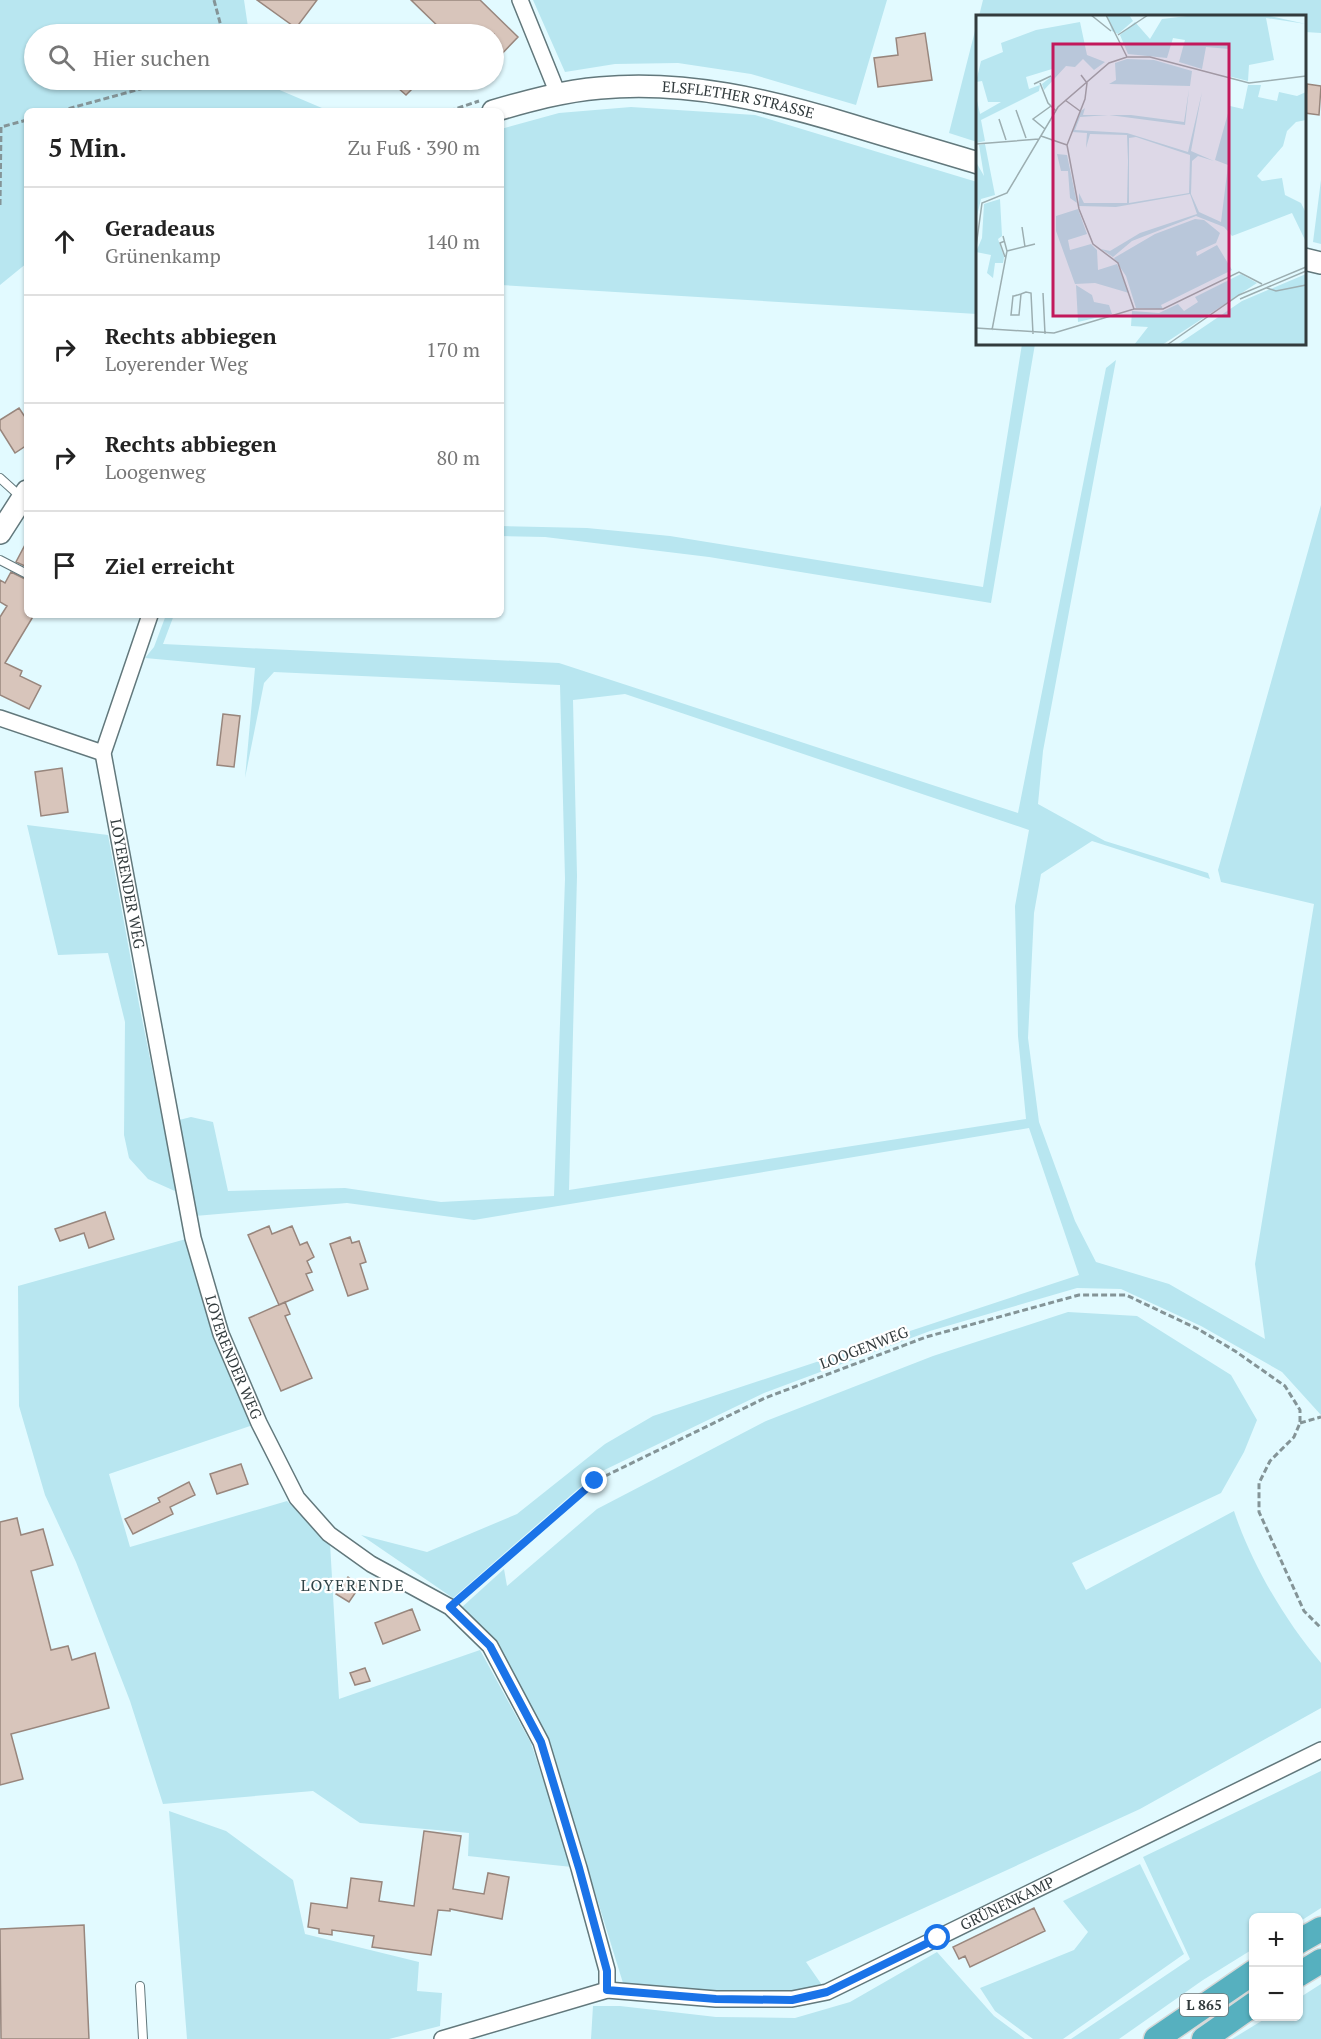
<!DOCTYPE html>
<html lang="de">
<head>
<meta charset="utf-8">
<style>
  :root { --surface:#fff; --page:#f6f6f6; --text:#222; --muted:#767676; --line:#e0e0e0 }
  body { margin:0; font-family:"PT Serif",serif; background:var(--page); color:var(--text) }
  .controls { position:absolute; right:18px; bottom:18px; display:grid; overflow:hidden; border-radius:9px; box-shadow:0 2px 4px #0004 }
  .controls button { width:54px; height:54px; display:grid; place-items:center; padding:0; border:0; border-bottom:2px solid var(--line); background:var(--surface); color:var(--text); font:30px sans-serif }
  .stop { position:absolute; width:18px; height:18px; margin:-14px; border:4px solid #1a73e8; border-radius:50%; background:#fff }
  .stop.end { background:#1a73e8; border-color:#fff; box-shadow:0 2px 6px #0008 }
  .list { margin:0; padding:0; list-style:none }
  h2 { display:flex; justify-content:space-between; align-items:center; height:78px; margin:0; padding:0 24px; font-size:26px }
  h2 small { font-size:20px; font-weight:400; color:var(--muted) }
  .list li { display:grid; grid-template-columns:39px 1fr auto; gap:18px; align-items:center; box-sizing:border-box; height:108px; padding:0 24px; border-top:2px solid var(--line) }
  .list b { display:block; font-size:22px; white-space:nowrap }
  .list p { margin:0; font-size:20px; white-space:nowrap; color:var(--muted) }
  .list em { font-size:20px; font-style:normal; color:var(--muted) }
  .icon { flex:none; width:33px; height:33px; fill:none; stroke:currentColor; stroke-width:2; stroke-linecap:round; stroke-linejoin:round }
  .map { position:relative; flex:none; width:1321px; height:2039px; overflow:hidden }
  .search { position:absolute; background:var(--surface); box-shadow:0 2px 4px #0004; left:24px; top:24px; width:480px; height:66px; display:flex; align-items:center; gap:15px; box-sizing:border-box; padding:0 21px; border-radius:33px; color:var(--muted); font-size:22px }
  .panel { position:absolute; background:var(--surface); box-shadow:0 2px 4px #0004; left:24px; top:108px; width:480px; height:510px; border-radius:9px }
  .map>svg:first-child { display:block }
</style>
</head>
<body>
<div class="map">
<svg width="1321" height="2039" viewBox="0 0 1321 2039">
  <rect width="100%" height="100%" fill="#e2faff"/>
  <path fill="#b8e6f0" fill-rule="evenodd" d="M0,0H244L249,34H34V80H256L329,111H27V263L0,285Z
    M533,0H887L856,105L751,74L678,63L615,64L565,72Z
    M983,0H1321V33L1305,32L1304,16H979Z
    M977,23V142L949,133Z
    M631,107L755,115L977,182V314L501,285V129L559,113Z
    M1321,180V244L1313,242Z
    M1022,344H1035L991,603L709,557L545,537L501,536V526L587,528L670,536L983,587Z
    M1116,360L1043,751L1038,804L1105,841L1208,873L1210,879L1092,841L1041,874L1034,913L1028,1038L1039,1122L1075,1221L1096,1262L1169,1284L1265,1339L1255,1264L1314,904L1221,882L1218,870L1321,505V1415L1282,1372L1201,1326L1121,1289L1077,1288L930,1331L764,1393L594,1475L453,1598L361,1535L427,1552L517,1514L605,1444L653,1416L1079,1275L1029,1128L474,1220L347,1203L195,1216L179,1120L191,1117L213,1122L228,1191L345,1188L441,1202L554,1196L565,879L560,685L274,672L264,683L245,778L255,668L145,658L154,647L166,615H174L163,644L559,663L1018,813L1106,368ZM625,694L1029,830L1015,906L1018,1036L1026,1119L569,1190L577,876L573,700Z
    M27,825L108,835L139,1004L177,1192L148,1179L129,1158L124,1135L125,1022L108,953L58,955Z
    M186,1239L253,1425L109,1474L130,1547L287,1501L330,1543L339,1699L480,1650L531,1743L572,1867L468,1856L469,1833L360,1823L313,1791L163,1804L130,1701L76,1562L45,1495L19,1406L18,1286Z
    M1068,1312L1137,1316L1231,1375L1257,1420L1244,1452L1221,1493L1072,1563L1086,1590L1234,1511C1251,1563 1285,1621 1321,1663V1708L1140,1809L806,1962L824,1988C757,1998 690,1990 623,1983L548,1740L497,1644L461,1608L504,1569L507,1586L597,1509L766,1421L933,1356Z
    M1321,1771V1908L1299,1922L1298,1918H1254L1253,1949L1203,1980L1119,2039H1071L1190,1959L1143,1857Z
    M169,1811L226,1831L293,1880L305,1934L419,1962L417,1991L442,1993L440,2026L389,2039H187Z
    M1140,1864L1184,1954L1063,2039H1033L995,2011L980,1988L1074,1950L1088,1932L1063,1901Z
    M937,1952L994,2016L1025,2039H591L593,2006H620L716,2017L795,2018L850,2002Z
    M1321,1984V2039H1232L1268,2017L1298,2016L1299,1998Z"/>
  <path fill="#d8c5bb" stroke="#98867d" stroke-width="1.5" d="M257,0H317L296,28Z
    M411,0H480L518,37L494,62V34H446Z
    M925,33L932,80L878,87L874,58L898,55L896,38Z
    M389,80H421L406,95Z
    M1307,84L1321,86L1319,115L1305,113Z
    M19,408L27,420V445L15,453L0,429V420Z
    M27,541V567L16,562Z
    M11,572L27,580V615H34L5,663L22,671L20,676L41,686L29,709L0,695V617L7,606L0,602V580L5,583Z
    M223,714L240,716L234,767L217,765Z
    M62,768L68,812L41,816L35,772Z
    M105,1212L114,1239L89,1248L84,1233L60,1241L55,1229Z
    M269,1226L272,1234L292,1226L300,1245L307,1242L314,1257L307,1261L312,1272L306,1274L313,1290L279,1305L248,1235Z
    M350,1237L352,1243L359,1241L366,1262L360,1264L368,1289L348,1296L330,1244Z
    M285,1302L290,1314L285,1316L312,1378L281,1391L249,1318Z
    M241,1464L248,1484L217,1494L210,1474Z
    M189,1482L195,1495L170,1507L173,1514L133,1534L125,1519L160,1502L158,1498Z
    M17,1518L21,1535L43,1529L53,1565L31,1571L51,1650L68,1646L72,1660L95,1653L109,1708L11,1734L23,1779L0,1785V1522Z
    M348,1577L360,1586L349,1602L336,1594Z
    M412,1609L420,1630L383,1644L375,1623Z
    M365,1668L370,1681L355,1685L350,1673Z
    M424,1831L461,1836L453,1889L484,1894L488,1873L509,1877L502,1919L450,1909V1911L438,1910L431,1955L372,1947L374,1936L332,1930V1935L319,1933V1929L308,1927L311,1903L347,1908L351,1878L382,1882L379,1901L414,1906Z
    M1034,1908L1045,1931L970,1967L965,1956L959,1959L953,1947Z
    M84,1925L89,2039H1L0,1929Z"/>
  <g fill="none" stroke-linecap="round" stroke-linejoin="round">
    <g stroke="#62787c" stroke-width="10">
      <path id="service" d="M0,478L21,497
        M0,560L27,574
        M140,1986L143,2039"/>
    </g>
    <g stroke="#62787c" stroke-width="18">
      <g id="minor">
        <path d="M520,0L558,94"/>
        <path id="s1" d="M150,615L103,753L193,1238L221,1334L259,1423L297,1498L329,1534L371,1564L450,1607L490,1646L541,1742L579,1868L607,1970V1990"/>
        <path d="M0,718L103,753"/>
        <path id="s2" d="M442,2039L607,1990L716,1999H792L827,1992L1321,1750"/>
      </g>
    </g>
    <g stroke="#62787c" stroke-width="24">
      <g id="secondary">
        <path id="s3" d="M493,111C528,101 563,91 600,88C686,80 769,100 851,125C893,138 935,150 978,163"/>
        <path d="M1304,259L1321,263"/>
        <path d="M0,533L27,491"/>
      </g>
    </g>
    <g stroke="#d6d8d8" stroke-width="27">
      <path id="trunk" d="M1298,1942L1321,1929
        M1298,1975L1321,1961
        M1156,2039L1254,1972
        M1204,2039L1254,2004"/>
    </g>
    <path stroke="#849497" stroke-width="3" stroke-dasharray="6 3" stroke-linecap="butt" d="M214,0L223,34
      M60,111L173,80
      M449,111L479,101
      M0,205L1,127L27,120
      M1300,1423L1321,1417
      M461,1598L595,1481L765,1398L926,1337L1079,1295H1126L1198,1329L1235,1351L1285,1386L1300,1410V1423L1294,1437L1270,1461L1259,1483V1512L1304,1611L1321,1628"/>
    <use href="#service" stroke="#fff" stroke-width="8"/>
    <use href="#minor" stroke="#fff" stroke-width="15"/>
    <use href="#secondary" stroke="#fff" stroke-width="21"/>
    <use href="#trunk" stroke="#56b0bf" stroke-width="24"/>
  </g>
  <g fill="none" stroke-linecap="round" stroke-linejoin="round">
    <path stroke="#1a73e8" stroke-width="8" d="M595,1481L450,1607L490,1646L541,1742L579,1868L607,1971V1990L716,1999L792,2000L827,1992L938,1938"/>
  </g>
  <g text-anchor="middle" stroke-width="4.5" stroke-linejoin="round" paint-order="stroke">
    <rect fill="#fff" stroke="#707677" stroke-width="1.5" x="1180" y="1994" width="48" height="22" rx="4.5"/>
    <g font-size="14" font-weight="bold" fill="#323b3d">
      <text x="1204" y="2010">L 865</text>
    </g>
    <g font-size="15" fill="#323b3d" stroke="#fff">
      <text dy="5" stroke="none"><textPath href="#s3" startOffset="249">ELSFLETHER STRASSE</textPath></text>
      <text dy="5" stroke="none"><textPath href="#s1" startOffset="279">LOYERENDER WEG</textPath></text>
      <text transform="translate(864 1348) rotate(-21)" y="5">LOOGENWEG</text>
      <text dy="5" stroke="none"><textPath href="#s1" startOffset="765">LOYERENDER WEG</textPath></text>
      <text dy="5" stroke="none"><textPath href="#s2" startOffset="594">GRÜNENKAMP</textPath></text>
    </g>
    <g font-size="16" letter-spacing="1.5" fill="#304448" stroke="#fff">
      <text x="353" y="1591">LOYERENDE</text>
    </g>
  </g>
  <g transform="translate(976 15)">
    <rect width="330" height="330" fill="#e2faff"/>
    <path d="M131,0H153L157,6L142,19L136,16ZM220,0H289L330,9L290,3L298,45L273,50L272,66L252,61L253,34L230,32L226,54L203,47L209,25L197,23L191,43L152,39L144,20L159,7L174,24L186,4ZM104,7L111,40L129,47L118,55L107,44L99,52L90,51L68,75L66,69L76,61V54L50,62L53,74L64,70L63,76L5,105L9,126L0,128V81L4,99L25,87H12L6,66L0,67L5,46L27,37L25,28L60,15ZM151,44L178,45L216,56L214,71L133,69L140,65L139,48ZM272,70H285L282,82L301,86L303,77L321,81L330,77V105L320,107L311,116L307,131L281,161L286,166L306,163L309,180L325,188L330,198V227L316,198L256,221L248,212L220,201L156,226L137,242L125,234L134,236L164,218L221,199L214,179L140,192L103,191V178L108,188H151L152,146L151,120L114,119L110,133L111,118L96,117L105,96L109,93L107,100H155L208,107L213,74L209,110L133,100L104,102L99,115L151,118L212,137L226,77L215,136L238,146L222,141L216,146L215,179L223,197L245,207L252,150L239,145L254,91L267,94ZM160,122L214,140L213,178L153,188V123ZM9,129L19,180L5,184L1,201L0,147L8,161L3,130ZM81,139L91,140L101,188L94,183L92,156H85ZM24,184L26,221L22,224L28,242L27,248H19L17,263L11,258L15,240L0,237L6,223L8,189ZM102,194L111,219L92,225L94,235L115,229L121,235L122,255L141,249L153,278L119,268L99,269L80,216V201ZM219,204L228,205L244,218L240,228L220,237L221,241L241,230L256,255L185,290L187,294L160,293L150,261L138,243L179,219ZM265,259L281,268L186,330H158L172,312L155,311L156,296L183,298L202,289L208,296L222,287L219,282ZM330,259V330H201L266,286ZM100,270L116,280L118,287L133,290L136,299L102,307Z" fill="#b8e6f0" fill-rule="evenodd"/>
    <path fill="none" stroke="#9caeb1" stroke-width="1.5" d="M115,0L135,16M130,0L151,42M142,20L172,0M105,60L111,68L109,84L91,130L103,194L117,229L142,248L158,294M64,68L72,88L80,96M58,69L75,61M89,85L104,96M40,95L50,123M23,104L30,125M69,114L57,104L75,91M65,121L91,130M0,129L63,124M46,212L49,232M29,226L24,228L29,242M0,232L6,188L31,178L82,92L133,48L151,42H174L273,68L330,61M31,236L59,229M291,273L300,276L330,270M67,278L69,319M45,279L43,300H35L37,281H38L45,279L50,277L55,278L57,319M264,284L330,256M0,313L78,318L158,294H187L263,257L286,269M16,315L31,236L27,221M191,330L263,280L330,252"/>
    <path fill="#c2185b" fill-opacity="0.15" stroke="#c2185b" stroke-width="3" d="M77,29H253V301H77Z"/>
    <rect width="330" height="330" fill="none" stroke="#323b3d" stroke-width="3"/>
  </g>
</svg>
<div class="controls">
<button>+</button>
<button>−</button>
</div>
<div class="stop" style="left:938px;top:1938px"></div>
<div class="stop end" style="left:595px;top:1481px"></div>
<div class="search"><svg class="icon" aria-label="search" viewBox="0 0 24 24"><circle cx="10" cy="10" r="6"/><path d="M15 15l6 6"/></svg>Hier suchen</div>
<section class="panel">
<h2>5 Min.<small>Zu Fuß · 390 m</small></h2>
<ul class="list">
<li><svg class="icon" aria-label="ahead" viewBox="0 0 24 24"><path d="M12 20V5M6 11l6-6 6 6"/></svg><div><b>Geradeaus</b><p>Grünenkamp</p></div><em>140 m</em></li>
<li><svg class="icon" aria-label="right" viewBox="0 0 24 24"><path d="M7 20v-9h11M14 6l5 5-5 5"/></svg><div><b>Rechts abbiegen</b><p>Loyerender Weg</p></div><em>170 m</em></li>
<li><svg class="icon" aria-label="right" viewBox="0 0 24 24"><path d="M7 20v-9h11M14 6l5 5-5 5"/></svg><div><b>Rechts abbiegen</b><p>Loogenweg</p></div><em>80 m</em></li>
<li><svg class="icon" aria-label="arrive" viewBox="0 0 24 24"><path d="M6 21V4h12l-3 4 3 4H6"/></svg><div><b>Ziel erreicht</b></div></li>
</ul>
</section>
</div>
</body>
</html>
